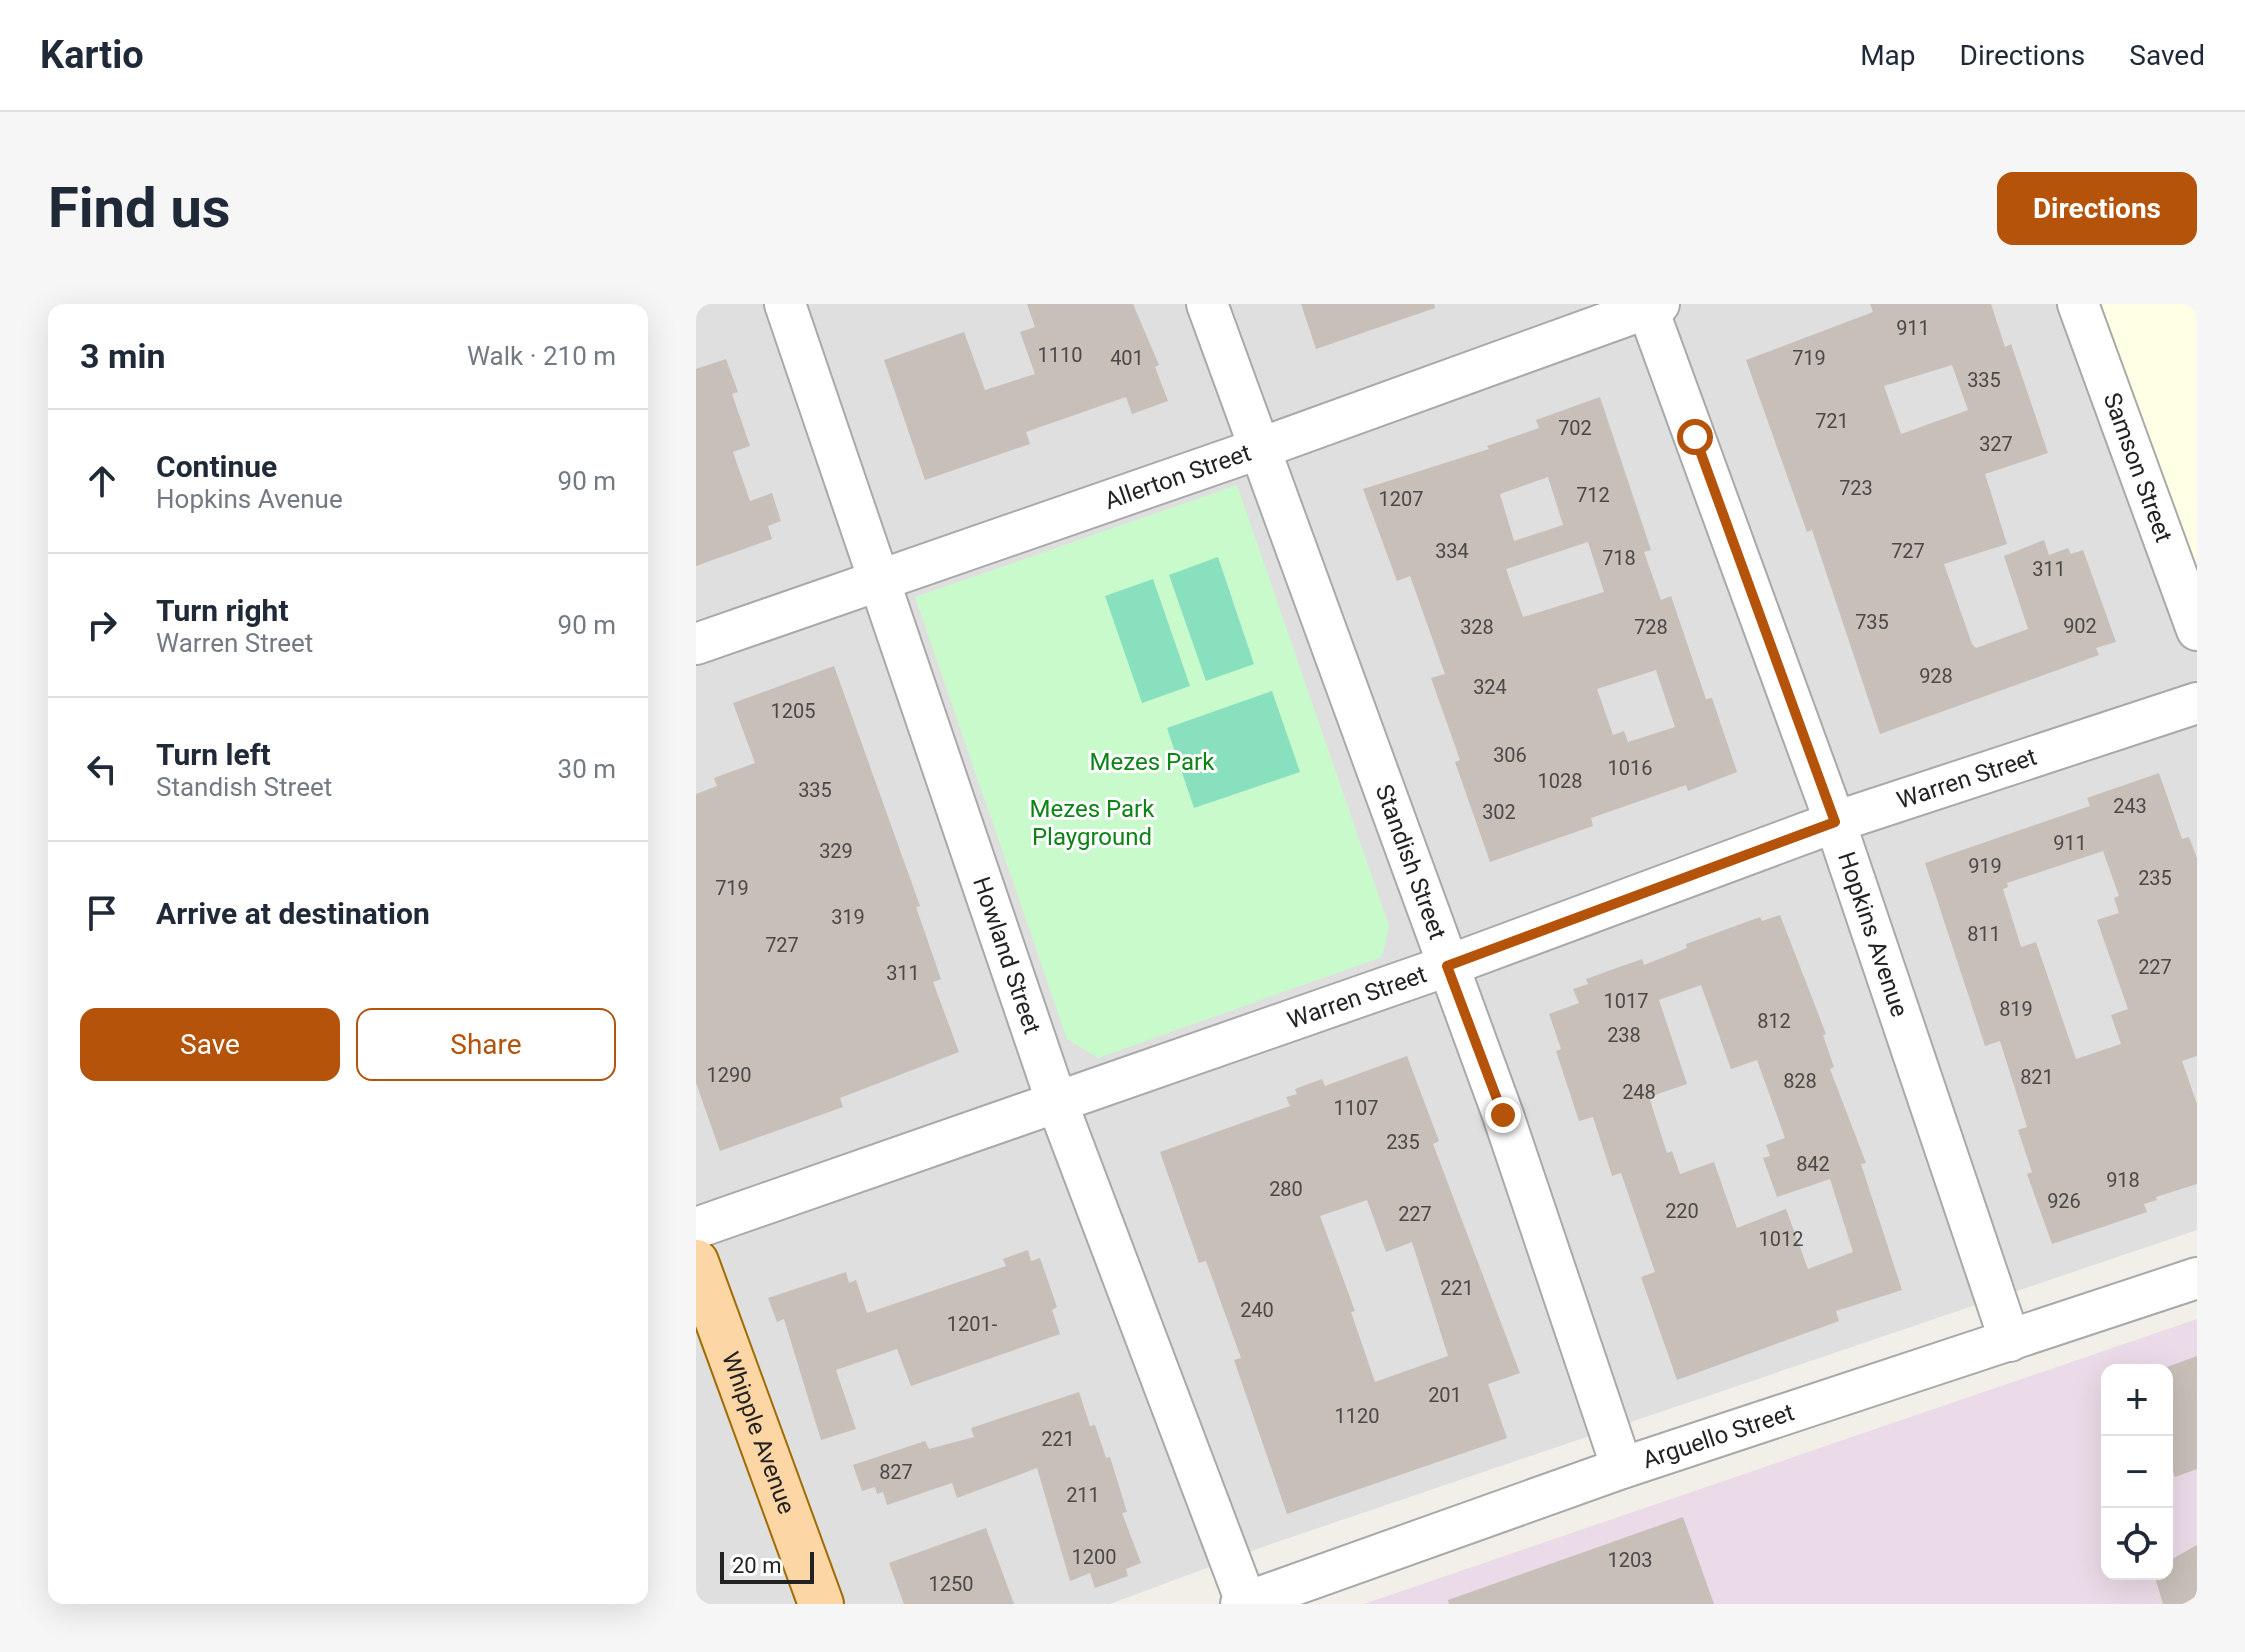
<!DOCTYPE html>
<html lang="en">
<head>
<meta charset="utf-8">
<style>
  :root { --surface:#fff; --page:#f6f6f7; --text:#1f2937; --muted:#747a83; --line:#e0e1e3; --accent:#b45309 }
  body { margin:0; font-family:Roboto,sans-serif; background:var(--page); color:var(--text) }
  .controls { position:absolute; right:24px; bottom:24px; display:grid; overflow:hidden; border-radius:16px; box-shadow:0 8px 32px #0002 }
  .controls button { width:72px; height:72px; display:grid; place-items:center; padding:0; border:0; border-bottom:2px solid var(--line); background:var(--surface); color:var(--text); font:40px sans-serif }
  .scale { position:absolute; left:24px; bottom:20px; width:94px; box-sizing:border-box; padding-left:8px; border:4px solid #222; border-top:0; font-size:22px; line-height:28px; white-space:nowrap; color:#222; -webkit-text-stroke:6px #fff; paint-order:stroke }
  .stop { position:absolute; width:24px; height:24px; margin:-18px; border:6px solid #b45309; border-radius:50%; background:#fff }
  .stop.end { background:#b45309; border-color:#fff; box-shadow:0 2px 8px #0008 }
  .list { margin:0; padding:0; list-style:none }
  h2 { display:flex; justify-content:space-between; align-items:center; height:104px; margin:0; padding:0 32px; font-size:34px }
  h2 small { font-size:26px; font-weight:400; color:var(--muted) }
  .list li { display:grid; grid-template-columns:52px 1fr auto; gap:24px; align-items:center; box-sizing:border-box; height:144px; padding:0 32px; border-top:2px solid var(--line) }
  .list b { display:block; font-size:30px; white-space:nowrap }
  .list p { margin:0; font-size:26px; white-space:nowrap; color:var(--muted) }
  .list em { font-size:26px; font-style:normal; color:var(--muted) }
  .actions { display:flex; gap:16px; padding:24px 32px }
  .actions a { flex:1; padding:18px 0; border:2px solid var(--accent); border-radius:16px; text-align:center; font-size:28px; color:var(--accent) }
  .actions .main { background:var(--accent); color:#fff }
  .icon { flex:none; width:44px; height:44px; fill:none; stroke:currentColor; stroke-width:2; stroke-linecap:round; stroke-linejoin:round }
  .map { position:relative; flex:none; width:1501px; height:1300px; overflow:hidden; border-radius:16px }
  header { display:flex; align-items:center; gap:48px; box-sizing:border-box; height:112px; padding:0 40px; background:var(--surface); border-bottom:2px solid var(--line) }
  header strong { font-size:38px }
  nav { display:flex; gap:44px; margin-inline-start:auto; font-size:28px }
  .intro { display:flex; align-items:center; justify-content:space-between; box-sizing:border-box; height:192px; padding:0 48px }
  h1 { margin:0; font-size:56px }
  .button { padding:20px 36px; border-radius:16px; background:var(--accent); color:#fff; font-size:28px; font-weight:700 }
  main { display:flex; gap:48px; padding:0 48px }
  aside { flex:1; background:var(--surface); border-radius:16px; box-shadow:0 8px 32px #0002 }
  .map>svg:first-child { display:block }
</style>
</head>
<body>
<header>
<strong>Kartio</strong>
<nav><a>Map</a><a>Directions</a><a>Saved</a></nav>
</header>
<div class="intro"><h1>Find us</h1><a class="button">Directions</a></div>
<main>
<aside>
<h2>3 min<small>Walk · 210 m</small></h2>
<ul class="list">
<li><svg class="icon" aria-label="ahead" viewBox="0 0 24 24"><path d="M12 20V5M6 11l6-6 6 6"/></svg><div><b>Continue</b><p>Hopkins Avenue</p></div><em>90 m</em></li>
<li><svg class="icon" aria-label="right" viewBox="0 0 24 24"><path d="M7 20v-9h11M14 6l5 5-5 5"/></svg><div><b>Turn right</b><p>Warren Street</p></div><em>90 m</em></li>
<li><svg class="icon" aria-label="left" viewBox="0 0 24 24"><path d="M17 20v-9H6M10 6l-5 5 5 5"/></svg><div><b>Turn left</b><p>Standish Street</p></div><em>30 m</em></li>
<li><svg class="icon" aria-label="arrive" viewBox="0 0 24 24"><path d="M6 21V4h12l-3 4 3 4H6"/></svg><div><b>Arrive at destination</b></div></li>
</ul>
<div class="actions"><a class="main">Save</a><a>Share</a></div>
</aside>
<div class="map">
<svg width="1501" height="1300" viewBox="0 0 1501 1300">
  <rect width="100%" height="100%" fill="#f2efe9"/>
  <path fill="#e0dfdf" d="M0,0H1382L1501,326V926L575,1240L414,1300H0Z"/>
  <path fill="#ebdbe8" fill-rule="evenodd" d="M1501,1015V1286L1474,1300H668ZM1411,1066H1471V1270H1411Z"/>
  <path fill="#ffffe5" d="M1382,0H1501V326Z"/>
  <path fill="#c8facc" d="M541,181L693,622L686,653L402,754L371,735L219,293Z"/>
  <path fill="#88e0be" d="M522,253L558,360L510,377L473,271Z
    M457,275L494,382L446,399L409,292Z
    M576,387L604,468L498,504L471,424Z"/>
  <path fill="#c7bfb8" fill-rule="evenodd" d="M331,0H437L463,61L459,63L472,97L436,110L430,93L330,128L334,140L229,176L188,56L268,28L289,86L339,70L324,28L339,23Z
    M605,0H738L739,4L620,45Z
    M1174,0H1295L1309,43L1315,40L1352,149L1289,170L1311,240L1248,260L1276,340L1280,344L1332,325L1308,252L1348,236L1353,251L1372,244L1375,250L1387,246L1420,338L1400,344L1403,351L1184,430L1116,226L1111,228L1050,56L1177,8ZM1256,61L1272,106L1205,130L1188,82Z
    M30,55L42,88L36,90L54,142L37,148L54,197L76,189L85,217L72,222L76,235L0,262V65Z
    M904,93L955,246L948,248L965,296L975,292L1010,395L1016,394L1041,468L992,487L990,481L895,514L897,522L794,558L759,458L764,456L735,374L749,370L714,272L701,277L667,185L793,145L791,142L843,124L840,116ZM852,173L867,221L818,237L804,190ZM892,238L908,288L827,313L810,265ZM960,366L979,423L932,438L928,427L917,431L901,385Z
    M138,362L224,602L220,603L245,675L237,678L263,748L144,794L147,803L24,847L0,779V490L21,482L18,474L59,459L37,399Z
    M1463,469L1486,535L1493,533L1501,554V752L1486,757L1501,800V880L1460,893L1461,896L1448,900L1451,908L1356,940L1331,870L1336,868L1322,826L1331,823L1304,737L1289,742L1229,559L1394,502L1391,494ZM1407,547L1423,592L1418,594L1423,609L1401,616L1432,705L1415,711L1425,740L1380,755L1340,638L1325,643L1307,585L1312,583L1311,579Z
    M1084,611L1130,730L1127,731L1138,763L1134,765L1170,859L1165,860L1206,986L1140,1007L1143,1017L981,1076L945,973L959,968L925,869L916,872L897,813L883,817L860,747L865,745L853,710L883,699L877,685L892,680L890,675L946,655L948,661L991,644L990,640L1064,613L1066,617ZM1005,681L1035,765L1061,756L1089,834L1070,841L1074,852L1067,854L1081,893L1134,875L1157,948L1112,965L1090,905L1041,924L1018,858L984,870L976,847L971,849L953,793L991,780L963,696Z
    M711,752L743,837L737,840L824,1069L792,1080L811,1134L591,1210L538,1056L545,1054L510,957L503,959L464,848L594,802L590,793L601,790L599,785L626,775L629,782ZM671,896L690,948L716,938L752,1052L679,1078L655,1008L659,1007L624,912Z
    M332,946L335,957L344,954L361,1003L356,1006L364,1030L215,1082L201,1045L140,1066L160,1125L125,1136L88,1015L81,1018L72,994L150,968L153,979L160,976L171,1009L310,962L307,955Z
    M1501,1052V1165L1479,1173L1471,1151V1063Z
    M383,1088L394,1122L399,1121L410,1154L414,1153L431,1208L426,1209L445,1259L430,1265L432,1272L399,1284L394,1269L374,1277L341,1164L261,1194L256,1179L191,1201L187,1188L181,1190L179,1183L166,1187L157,1161L229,1137L233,1145L278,1133L275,1124Z
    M987,1213L1018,1300H753L752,1296Z
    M290,1224L318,1300H208L193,1259Z
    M1501,1241V1292L1487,1300H1467L1458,1270H1471V1258Z"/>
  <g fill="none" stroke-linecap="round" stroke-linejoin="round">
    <g stroke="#a9a9a9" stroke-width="44">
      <g id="minor">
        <path id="s1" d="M89,0L360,796L550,1298"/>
        <path id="s2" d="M511,0L807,811L926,1164"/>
        <path id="s3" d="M950,0L1139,518L1314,1037"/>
        <path id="s4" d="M1382,0L1501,326"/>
        <path id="s5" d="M0,340L562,145L963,0"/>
        <path id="s6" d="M0,924L751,662L1139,518L1501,399"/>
        <path id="s7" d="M545,1300L926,1164L1501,974"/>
      </g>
    </g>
    <g stroke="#a06b00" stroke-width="48">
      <g id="major">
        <path id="s8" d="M0,958L125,1300"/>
      </g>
    </g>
    <use href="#minor" stroke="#fff" stroke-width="40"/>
    <use href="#major" stroke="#fcd6a4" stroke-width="44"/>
  </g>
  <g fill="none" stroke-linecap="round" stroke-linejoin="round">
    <path stroke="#b45309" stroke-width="10" d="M807,811L751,662L1139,518L999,133"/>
  </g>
  <g text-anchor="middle" stroke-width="6" stroke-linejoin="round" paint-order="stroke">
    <g font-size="20" fill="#4b4948">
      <text x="1217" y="31">911</text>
      <text x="364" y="58">1110</text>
      <text x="431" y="61">401</text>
      <text x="1113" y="61">719</text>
      <text x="1288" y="83">335</text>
      <text x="1136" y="124">721</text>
      <text x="879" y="131">702</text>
      <text x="1300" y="147">327</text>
      <text x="1160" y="191">723</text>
      <text x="897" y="198">712</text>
      <text x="705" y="202">1207</text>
      <text x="756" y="254">334</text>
      <text x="1212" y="254">727</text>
      <text x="923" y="261">718</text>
      <text x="1353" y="272">311</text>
      <text x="1176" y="325">735</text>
      <text x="1384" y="329">902</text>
      <text x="781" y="330">328</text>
      <text x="955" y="330">728</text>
      <text x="1240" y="379">928</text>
      <text x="794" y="390">324</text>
      <text x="97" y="414">1205</text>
      <text x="814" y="458">306</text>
      <text x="934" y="471">1016</text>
      <text x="864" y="484">1028</text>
      <text x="119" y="493">335</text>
      <text x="1434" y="509">243</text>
      <text x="803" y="515">302</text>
      <text x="1374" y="546">911</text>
      <text x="140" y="554">329</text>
      <text x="1289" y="569">919</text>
      <text x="1459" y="581">235</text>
      <text x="36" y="591">719</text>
      <text x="152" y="620">319</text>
      <text x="1288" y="637">811</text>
      <text x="86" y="648">727</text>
      <text x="1459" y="670">227</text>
      <text x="207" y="676">311</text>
      <text x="930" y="704">1017</text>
      <text x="1320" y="712">819</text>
      <text x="1078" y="724">812</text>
      <text x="928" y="738">238</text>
      <text x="33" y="778">1290</text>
      <text x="1341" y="780">821</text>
      <text x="1104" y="784">828</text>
      <text x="943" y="795">248</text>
      <text x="660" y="811">1107</text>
      <text x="707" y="845">235</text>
      <text x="1117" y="867">842</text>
      <text x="1427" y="883">918</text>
      <text x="590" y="892">280</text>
      <text x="1368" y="904">926</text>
      <text x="986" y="914">220</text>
      <text x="719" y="917">227</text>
      <text x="1085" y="942">1012</text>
      <text x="761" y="991">221</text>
      <text x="561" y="1013">240</text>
      <text x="276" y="1027">1201-</text>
      <text x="749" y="1098">201</text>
      <text x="661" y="1119">1120</text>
      <text x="362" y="1142">221</text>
      <text x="200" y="1175">827</text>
      <text x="387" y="1198">211</text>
      <text x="398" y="1260">1200</text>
      <text x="934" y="1263">1203</text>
      <text x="255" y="1287">1250</text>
    </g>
    <g font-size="24" fill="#222" stroke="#fff">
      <text dy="8" stroke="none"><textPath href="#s4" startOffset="174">Samson Street</textPath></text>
      <text dy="8" stroke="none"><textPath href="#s5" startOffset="510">Allerton Street</textPath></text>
      <text dy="8" stroke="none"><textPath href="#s6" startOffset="1348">Warren Street</textPath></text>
      <text dy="8" stroke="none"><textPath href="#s2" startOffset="594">Standish Street</textPath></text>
      <text dy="8" stroke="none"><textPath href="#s3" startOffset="670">Hopkins Avenue</textPath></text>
      <text dy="8" stroke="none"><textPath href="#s1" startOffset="688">Howland Street</textPath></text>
      <text dy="8" stroke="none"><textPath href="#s6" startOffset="700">Warren Street</textPath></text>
      <text dy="8" stroke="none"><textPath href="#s8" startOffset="182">Whipple Avenue</textPath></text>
      <text dy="8" stroke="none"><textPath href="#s7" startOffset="506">Arguello Street</textPath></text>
    </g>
    <g font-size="24" fill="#0c8416" stroke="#fff">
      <text x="456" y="466">Mezes Park</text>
      <text x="396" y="513">Mezes Park<tspan x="396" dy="28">Playground</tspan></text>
    </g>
  </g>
</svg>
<div class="controls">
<button>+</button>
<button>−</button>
<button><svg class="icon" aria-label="locate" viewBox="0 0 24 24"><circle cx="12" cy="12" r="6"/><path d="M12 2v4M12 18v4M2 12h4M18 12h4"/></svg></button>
</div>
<div class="scale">20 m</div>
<div class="stop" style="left:999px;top:133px"></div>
<div class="stop end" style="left:807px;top:811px"></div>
</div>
</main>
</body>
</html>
